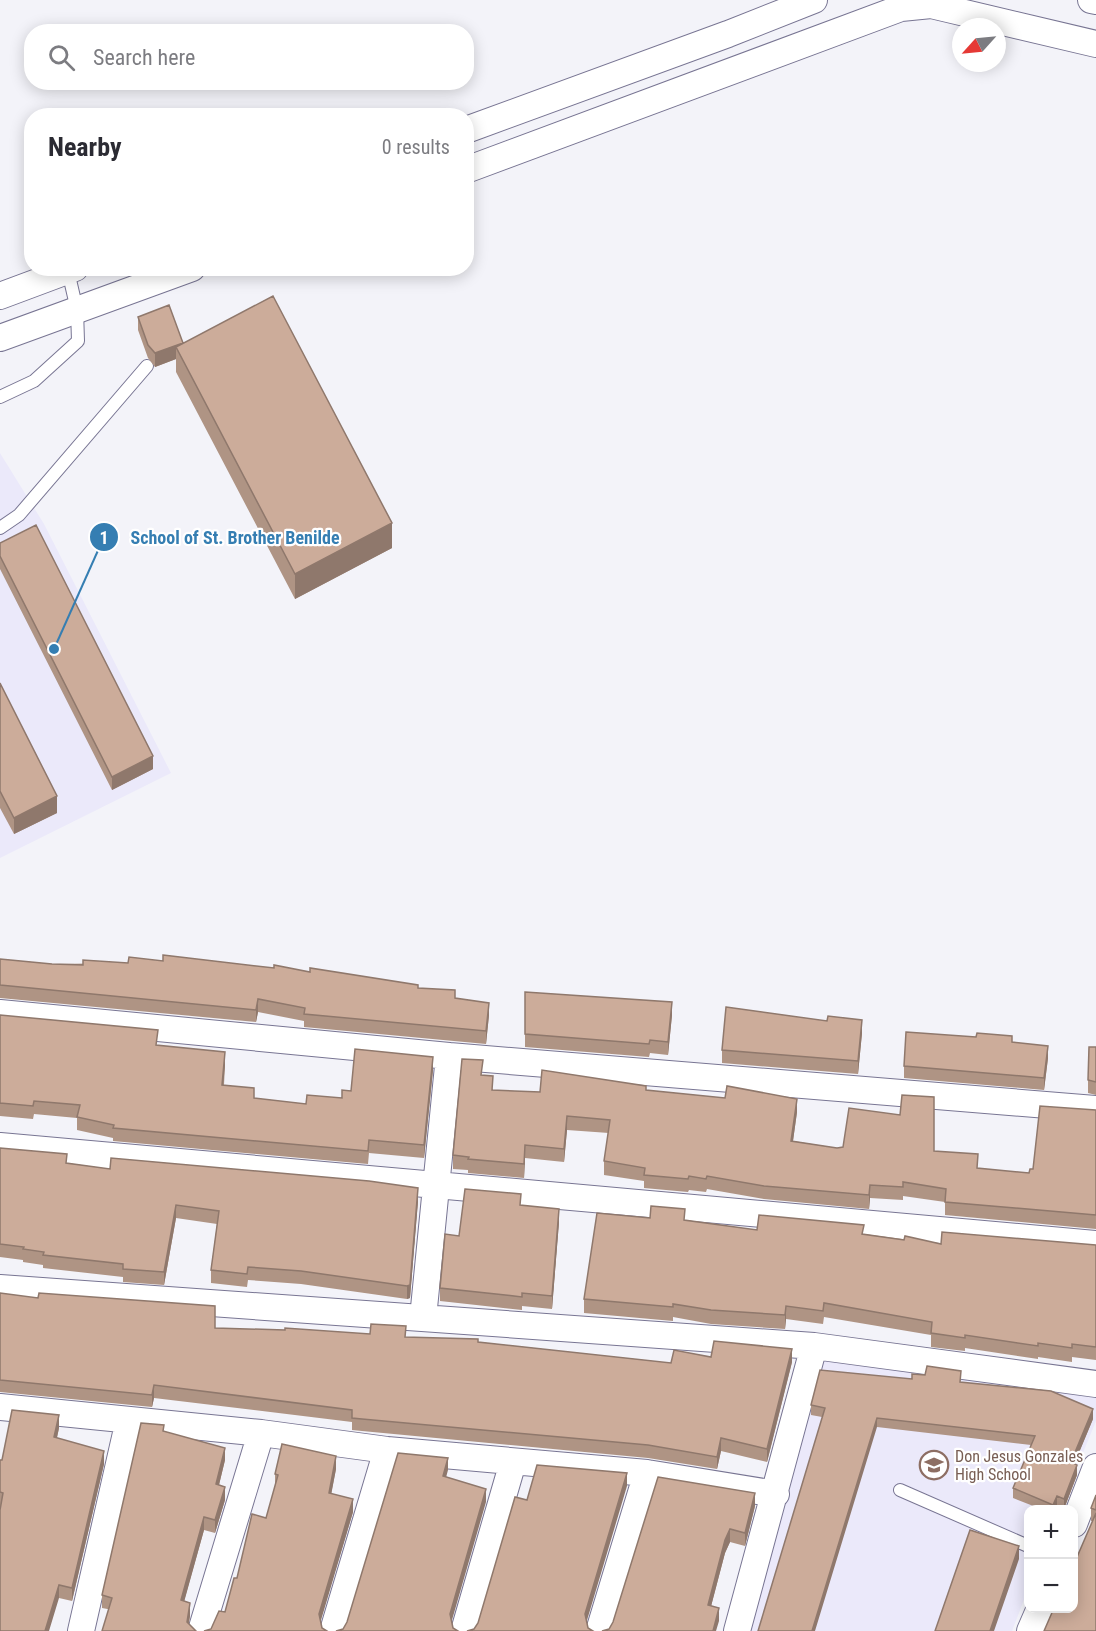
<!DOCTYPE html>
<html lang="en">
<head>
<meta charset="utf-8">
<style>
  :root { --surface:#fff; --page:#f7f7f7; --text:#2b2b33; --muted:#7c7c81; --line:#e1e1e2 }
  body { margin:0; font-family:"Roboto Condensed",sans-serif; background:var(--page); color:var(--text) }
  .controls { position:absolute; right:18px; bottom:18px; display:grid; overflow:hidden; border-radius:12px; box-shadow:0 3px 15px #0003 }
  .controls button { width:54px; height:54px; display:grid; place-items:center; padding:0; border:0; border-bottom:2px solid var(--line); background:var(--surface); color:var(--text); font:30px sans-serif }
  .compass { position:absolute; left:952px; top:18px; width:54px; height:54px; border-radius:50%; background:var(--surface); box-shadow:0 3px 15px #0003; rotate:243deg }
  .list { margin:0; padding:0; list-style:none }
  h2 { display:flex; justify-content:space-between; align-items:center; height:78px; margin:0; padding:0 24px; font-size:26px }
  h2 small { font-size:20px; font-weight:400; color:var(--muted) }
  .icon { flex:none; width:33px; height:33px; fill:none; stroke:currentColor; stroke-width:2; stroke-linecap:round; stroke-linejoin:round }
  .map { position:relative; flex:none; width:1096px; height:1631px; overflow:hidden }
  .search { position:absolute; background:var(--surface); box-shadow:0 3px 15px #0003; left:24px; top:24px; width:450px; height:66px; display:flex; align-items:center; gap:15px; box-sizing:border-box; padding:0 21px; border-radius:24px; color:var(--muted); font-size:22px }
  .panel { position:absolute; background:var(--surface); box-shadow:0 3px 15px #0003; left:24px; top:108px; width:450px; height:168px; border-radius:24px }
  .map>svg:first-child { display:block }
</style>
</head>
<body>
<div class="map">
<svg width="1096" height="1631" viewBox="0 0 1096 1631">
  <rect width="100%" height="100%" fill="#f3f3f9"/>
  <path fill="#ebe9fa" d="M0,453L44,524L171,773L0,858Z
    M820,1355L1096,1398V1421L1060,1509L1028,1510V1589L1012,1631H746Z"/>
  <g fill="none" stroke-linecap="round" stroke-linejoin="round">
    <g stroke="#787593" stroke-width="14">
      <path id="service" d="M0,397L34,381L78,341L77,310L68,271
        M0,528L19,515L147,366
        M900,1490L1028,1546"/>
    </g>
    <g stroke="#787593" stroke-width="28">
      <path id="minor" d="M1091,0L1096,1
        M466,130L728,34L814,0
        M466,170L901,8L931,5L1096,44
        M0,296L75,268
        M0,338L192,268
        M0,1013L449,1056L1096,1109
        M0,1146L1096,1244
        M0,1288L814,1346L1096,1384
        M423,1318L449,1056
        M0,1407L261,1433L387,1450L647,1473L776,1494
        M1074,1524L1096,1467
        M81,1631L129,1420
        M201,1631L261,1433
        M333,1631L387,1450
        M464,1631L513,1462
        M599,1631L647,1473
        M737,1631L814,1346
        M1030,1631L1040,1608"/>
    </g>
    <use href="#service" stroke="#fff" stroke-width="12"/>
    <use href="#minor" stroke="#fff" stroke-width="26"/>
  </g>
  <path fill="#af9484" d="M138,317L183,343L392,548L295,599L176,372V359L155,367L148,358L138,330Z
    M0,543L153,769L112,790L0,569Z
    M0,683L57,813L14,834L0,808Z
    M0,959L52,964L128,963L163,961L274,968L310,972L418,988L455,998L489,1015L486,1044L304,1027V1021L258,1012L256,1022L0,998Z
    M525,992L672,1015L668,1055L650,1053L649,1057L525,1047Z
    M0,1015L157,1045L225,1065L224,1085L254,1098L306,1104L342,1098L351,1091L433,1070L424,1158L369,1153L368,1164L113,1141V1138L77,1130V1118L34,1114L33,1119L0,1116Z
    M862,1033L858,1074L722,1063V1050Z
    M1012,1042L1048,1058L1044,1090L904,1078V1066Z
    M1096,1047V1095L1088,1093V1080Z
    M483,1075L493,1090L540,1092L646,1090L797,1112L793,1141L837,1148L934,1151L978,1169L1029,1173L1096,1110V1229L945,1215V1202L903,1196V1200L870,1198L869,1209L764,1199L707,1189L706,1192L689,1190L688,1192L644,1188V1181L604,1175V1161L609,1133L567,1130L564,1162L525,1158L524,1178L468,1173V1170L453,1169V1155Z
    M0,1148L67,1163L110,1169L418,1201L410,1298L407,1299L301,1284L248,1280L247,1287L211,1283V1270L217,1224L176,1218L164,1285L123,1282V1277L43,1268V1265L23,1262V1260L0,1257Z
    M521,1205L559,1222L552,1309L522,1306V1310L440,1301V1288L459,1236Z
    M650,1218L685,1220L757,1230L864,1234L941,1244L1096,1245V1360L1072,1357V1362L1038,1357V1359L965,1348V1351L931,1347V1335L824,1317L823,1324L786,1319L785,1329L711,1324L673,1317V1321L584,1313V1299Z
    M0,1293L215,1328L406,1337L478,1342L671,1363L711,1357L792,1362L767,1462L721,1451L717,1469L648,1458L362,1431L352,1430V1422L154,1398L152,1407L0,1392Z
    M912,1379L961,1382L1093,1419L1074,1464L1077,1475L1064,1509L1057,1505L1055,1509H1041L1013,1498V1488L1031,1445L877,1427L811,1415V1405Z
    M59,1428L57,1438L104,1464L72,1601L59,1598L0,1505V1460H2Z
    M164,1431L225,1460L219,1485L225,1500L215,1533L204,1530L184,1601L190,1616L189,1624L102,1608V1595Z
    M336,1469L331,1494L353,1512L320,1621L322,1628L211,1629L225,1612L237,1578L266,1518L275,1487V1474Z
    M1096,1495V1631L1092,1521H1091V1508Z
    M755,1506L745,1546L730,1542L725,1553L711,1606L719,1621L609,1629Z"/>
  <path fill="#8f786c" d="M183,343L176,347V359L155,367V353Z
    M392,523V548L295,599V574Z
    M153,756V769L112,790V777Z
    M57,796V813L14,834V818Z
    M258,999V1012L256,1022V1010Z
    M672,1002V1015L668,1055V1042Z
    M489,1003V1015L486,1044V1031Z
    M862,1020V1033L858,1074V1061Z
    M1048,1046V1058L1044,1090V1078Z
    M225,1052V1065L222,1098V1085Z
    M433,1057V1070L424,1158V1145Z
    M797,1099V1112L791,1155V1141Z
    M567,1116V1130L564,1162V1149Z
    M525,1145V1158L524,1178V1164Z
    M870,1185V1198L869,1209V1195Z
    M418,1188V1201L410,1298L407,1299V1286Z
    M176,1205V1218L164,1285V1272Z
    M559,1209V1222L552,1309V1296Z
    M786,1306V1319L785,1329V1315Z
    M792,1349V1362L767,1462V1449Z
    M154,1385V1398L152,1407V1395Z
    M1093,1409V1419L1071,1472V1462Z
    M59,1415V1428L54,1450V1437Z
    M877,1418V1427L815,1631H812Z
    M721,1438V1451L717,1469V1457Z
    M225,1448V1460L216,1497V1484Z
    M104,1451V1464L72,1601V1588Z
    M336,1456V1469L329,1506V1493Z
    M448,1458V1470L443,1489V1476Z
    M1077,1465V1475L1064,1509V1499Z
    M627,1473V1486L585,1627V1614Z
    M225,1487V1500L215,1533V1520Z
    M486,1489V1502L450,1627V1614Z
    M755,1493V1506L745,1546V1533Z
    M1057,1496V1505L1055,1509H1053V1505Z
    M353,1499V1512L319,1627V1614Z
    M204,1517V1530L181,1613V1600Z
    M730,1529V1542L725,1553L708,1618V1605L725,1540Z
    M1019,1546V1559L994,1631H990Z
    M59,1585V1598L49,1631H45Z
    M190,1603V1616L187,1631V1622Z
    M719,1608V1621L716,1631H713Z"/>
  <path fill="#ccac9a" stroke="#8f786c" stroke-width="1.5" d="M273,296L392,523L295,574L176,347Z
    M169,305L183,343L155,353L148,345L138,317Z
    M36,525L153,756L112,777L0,556V543Z
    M0,683L57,796L14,818L0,791Z
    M163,955L274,968V965L310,972V968L418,985V988L455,990V998L489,1003L486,1031L304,1014L305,1008L258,999L256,1010L0,985V959L52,964L83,965V960L128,963L129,957L163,961Z
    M525,992L672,1002L668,1042L650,1040L649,1044L525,1034Z
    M726,1007L827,1021L828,1016L862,1020L858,1061L722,1050Z
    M0,1015L158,1030L156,1045L225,1052L222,1085L254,1088V1098L306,1104L307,1095L342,1098V1090L351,1091L355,1049L433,1057L424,1145L369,1140L368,1151L113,1128L114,1125L77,1117L80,1105L34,1101L33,1106L0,1103V1104Z
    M906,1032L976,1037L977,1033L1012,1036V1042L1048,1046L1044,1078L904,1066Z
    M1089,1047H1096V1082L1088,1080Z
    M462,1059L483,1060L481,1075L493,1076L492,1090L540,1092L542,1070L646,1086V1090L725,1098L727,1086L797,1099L791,1141L837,1148L843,1147L849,1108L900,1115L902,1095L934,1097V1151L978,1154L977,1168L1029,1173L1030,1169H1033L1040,1106L1096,1110V1215L945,1202L946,1189L903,1182V1187L870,1185L869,1195L764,1186L707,1176L706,1179L689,1176L688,1179L644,1175L645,1168L604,1161L610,1120L567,1116L564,1149L525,1145L524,1164L468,1159L469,1157L453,1155Z
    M0,1148L67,1154L66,1163L110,1169L111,1158L369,1181L418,1188L410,1285L407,1286L301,1271L248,1267L247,1274L211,1270L219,1211L176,1205L164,1272L123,1269V1264L43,1255L44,1252L23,1249L24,1247L0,1244Z
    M465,1189L521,1194L520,1205L559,1209L552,1296L522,1293V1297L514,1296L440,1288L445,1234L459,1236Z
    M651,1206L685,1209L684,1220L757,1230L759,1215L864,1225L862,1234L904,1240L905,1236L941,1244L942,1232L1096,1245V1347L1072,1344V1348L1038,1343V1346L965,1335V1338L931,1333L932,1322L824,1303L823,1311L786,1306L785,1315L711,1310L673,1304V1307L584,1299L597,1213L650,1218Z
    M0,1293L38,1298L39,1293L215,1306V1328L285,1330V1328L370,1334L371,1324L406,1326L405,1337L478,1339V1342L671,1363L674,1350L711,1357L714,1341L792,1349L767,1449L721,1438L717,1457L648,1445L362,1419L352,1418V1410L154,1385L152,1395L0,1380Z
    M927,1366L961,1371L960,1382L1051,1391L1093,1409L1071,1462L1077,1465L1064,1499L1057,1496L1053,1505L1013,1488L1035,1436L877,1418L812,1631H758L825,1408L811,1405L820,1370L912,1379V1374L925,1375Z
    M12,1410L59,1415L54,1437L104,1451L72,1588L59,1585L45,1631H0V1510L3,1493L0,1492V1460H2Z
    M141,1423L164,1425L163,1431L225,1448L216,1484L225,1487L215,1520L204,1517L181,1600L190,1603L187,1622L196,1631H102L112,1598L102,1595Z
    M282,1444L336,1456L329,1493L353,1499L319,1614L322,1628L327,1631H204L211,1629L219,1611L225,1612L234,1578H237L252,1514L266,1518L278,1475L275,1474Z
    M398,1453L448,1458L443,1476L486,1489L450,1614L453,1628L458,1631H336L343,1629L347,1622Z
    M537,1465L627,1473L585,1614L588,1628L593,1631H467L474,1629L478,1623L515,1497L527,1500Z
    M658,1477L755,1493L745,1533L730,1529L725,1540L708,1605L719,1608L713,1631H602L609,1629L613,1622Z
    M1096,1495V1510L1091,1508Z
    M1096,1513V1631H1044L1054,1608H1074V1564Z
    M970,1530L1019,1546L990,1631H935Z"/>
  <defs>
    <g id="school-ring" transform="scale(1.5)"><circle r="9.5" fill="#fff" stroke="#8d6e63" stroke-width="1.5"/><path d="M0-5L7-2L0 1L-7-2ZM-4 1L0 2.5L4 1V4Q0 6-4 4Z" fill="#8d6e63"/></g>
  </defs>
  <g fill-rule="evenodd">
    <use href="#school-ring" x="934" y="1465"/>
  </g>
  <g text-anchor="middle" stroke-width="4.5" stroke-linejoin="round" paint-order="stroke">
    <g font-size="16" fill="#785e54" stroke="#fff" text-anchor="start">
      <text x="955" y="1462">Don Jesus Gonzales<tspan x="955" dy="18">High School</tspan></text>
    </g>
  </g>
  <path fill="none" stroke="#357eb2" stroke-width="2" d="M54 649L104 537"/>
  <g fill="#357eb2" stroke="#fff" stroke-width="2">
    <circle cx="54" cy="649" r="6"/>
    <circle cx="104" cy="537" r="15"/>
  </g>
  <g font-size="18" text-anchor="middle" font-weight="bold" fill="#fff">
    <text x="104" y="544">1</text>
  </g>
  <g font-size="18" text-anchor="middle" font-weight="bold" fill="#357eb2" stroke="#fff" stroke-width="4.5" stroke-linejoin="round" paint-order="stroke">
    <text x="235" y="544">School of St. Brother Benilde</text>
  </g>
</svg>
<div class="controls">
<button>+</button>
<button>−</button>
</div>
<svg class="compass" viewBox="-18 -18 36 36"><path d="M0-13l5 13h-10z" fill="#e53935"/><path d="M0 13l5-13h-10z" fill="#7c7c81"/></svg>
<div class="search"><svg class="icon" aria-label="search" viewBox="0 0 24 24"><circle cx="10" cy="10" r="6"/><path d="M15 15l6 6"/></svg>Search here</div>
<section class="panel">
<h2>Nearby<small>0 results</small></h2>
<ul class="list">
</ul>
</section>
</div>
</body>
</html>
